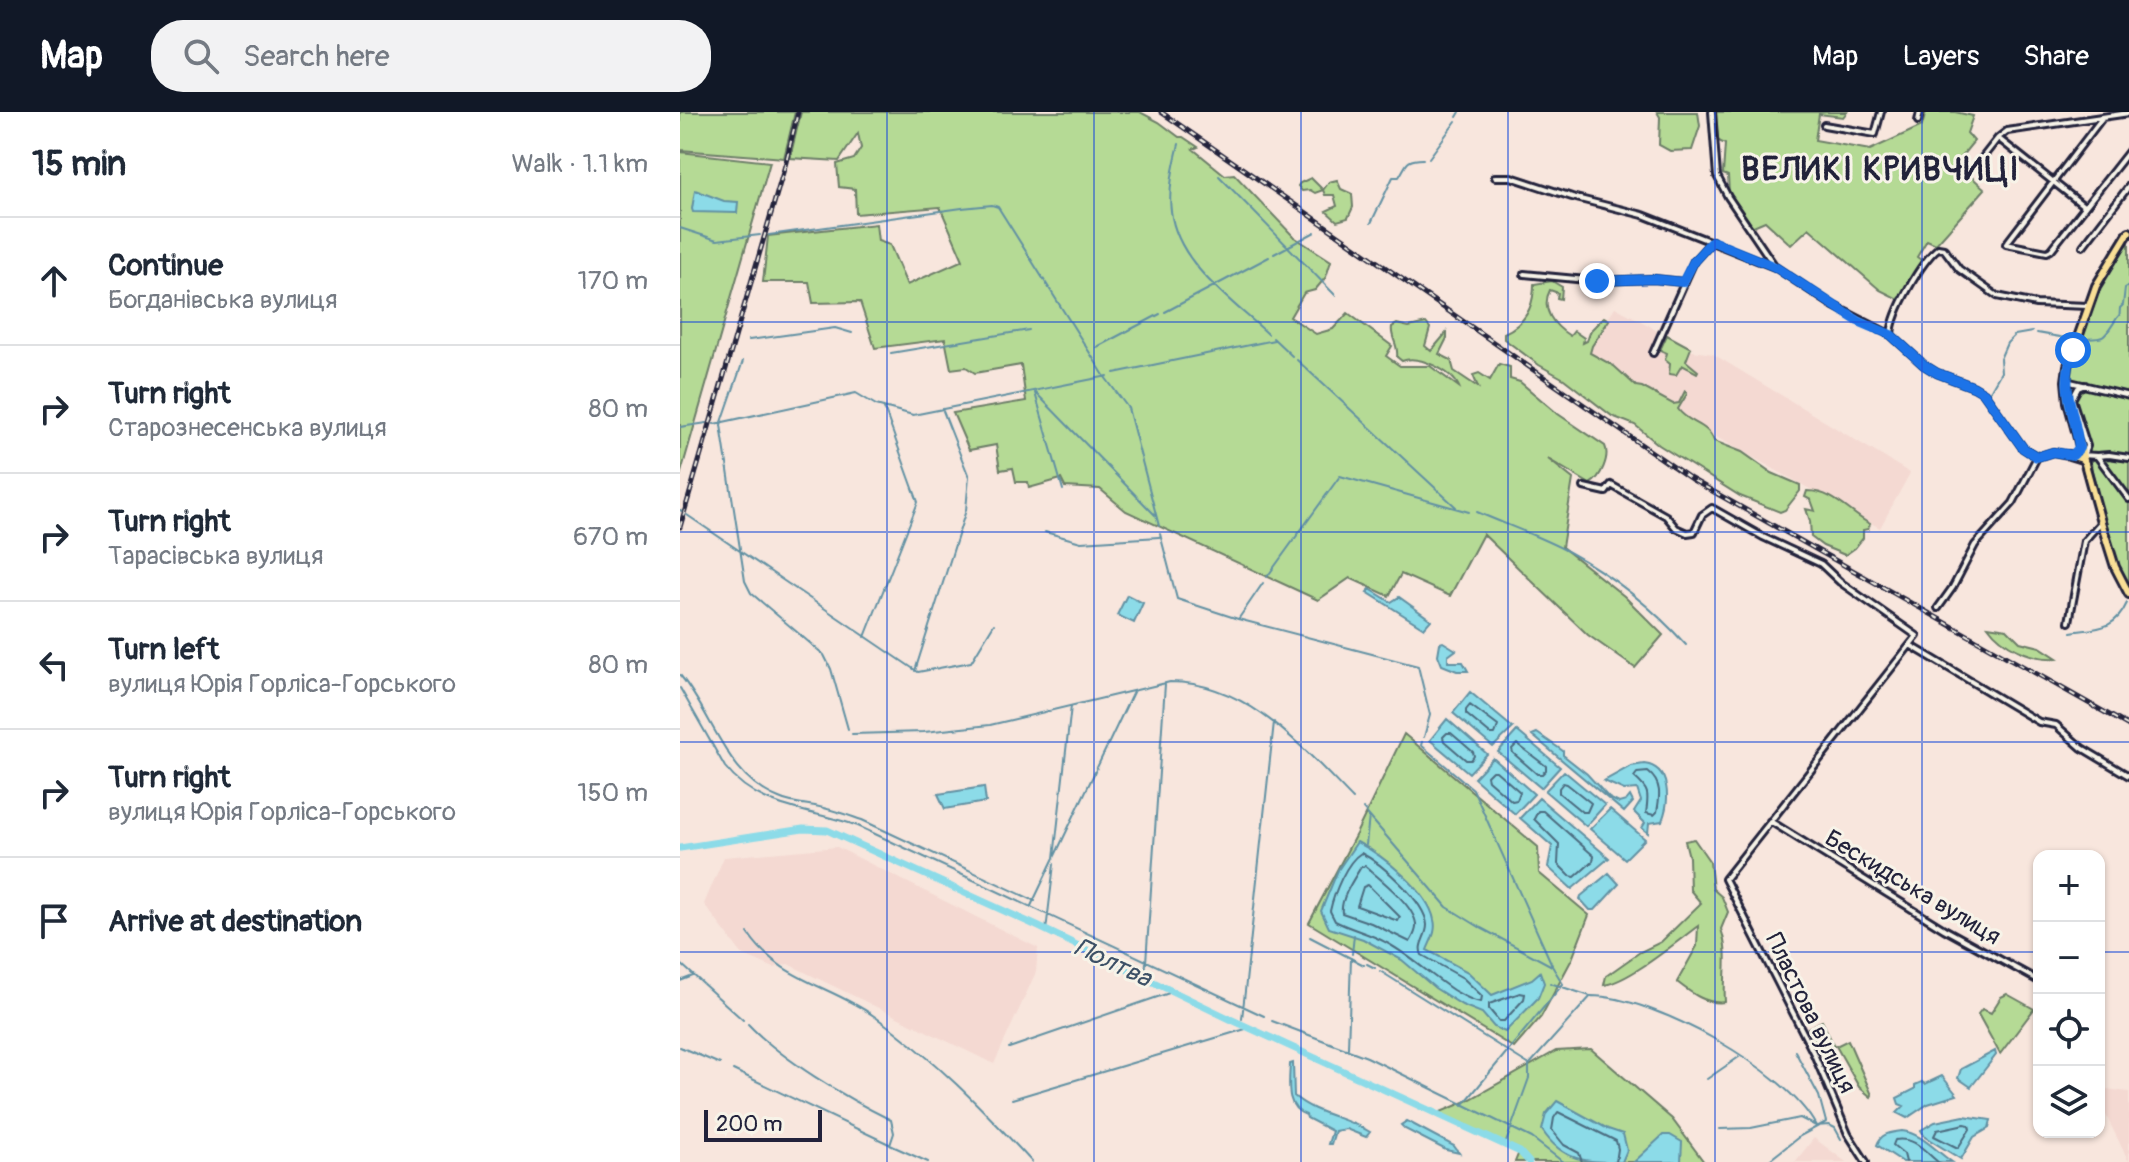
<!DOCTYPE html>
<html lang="en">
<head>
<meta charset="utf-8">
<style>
  :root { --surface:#fff; --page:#f2f2f3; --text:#1f2937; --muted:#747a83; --line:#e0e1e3; --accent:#111827 }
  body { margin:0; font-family:Pangolin,sans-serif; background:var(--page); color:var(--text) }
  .controls { position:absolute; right:24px; bottom:24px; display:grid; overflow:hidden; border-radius:16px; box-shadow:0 2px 6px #0004 }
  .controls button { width:72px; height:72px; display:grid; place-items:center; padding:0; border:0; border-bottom:2px solid var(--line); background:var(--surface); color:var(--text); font:40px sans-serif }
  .scale { position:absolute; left:24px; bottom:20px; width:118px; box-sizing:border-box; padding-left:8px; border:4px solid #22223b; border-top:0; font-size:22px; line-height:28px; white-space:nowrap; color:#22223b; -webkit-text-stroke:6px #f7f3e8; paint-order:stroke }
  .stop { position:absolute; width:24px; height:24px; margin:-18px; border:6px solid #1a73e8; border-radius:50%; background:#fff }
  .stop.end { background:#1a73e8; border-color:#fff; box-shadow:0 2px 8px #0008 }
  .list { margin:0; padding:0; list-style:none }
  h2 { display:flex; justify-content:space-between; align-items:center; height:104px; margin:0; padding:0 32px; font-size:34px }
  h2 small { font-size:26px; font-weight:400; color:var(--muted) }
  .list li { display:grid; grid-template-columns:52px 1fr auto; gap:24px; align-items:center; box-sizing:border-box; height:128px; padding:0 32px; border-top:2px solid var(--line) }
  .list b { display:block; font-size:30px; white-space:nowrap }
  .list p { margin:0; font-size:26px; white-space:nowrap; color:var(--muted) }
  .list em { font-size:26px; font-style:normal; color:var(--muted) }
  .icon { flex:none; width:44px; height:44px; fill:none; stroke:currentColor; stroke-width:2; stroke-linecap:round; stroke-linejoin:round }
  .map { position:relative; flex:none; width:1449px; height:1050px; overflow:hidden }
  header { display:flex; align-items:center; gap:48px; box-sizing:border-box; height:112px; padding:0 40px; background:var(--accent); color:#fff }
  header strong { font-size:38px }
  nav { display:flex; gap:44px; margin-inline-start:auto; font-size:28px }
  .search { width:560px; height:72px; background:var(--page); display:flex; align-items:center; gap:20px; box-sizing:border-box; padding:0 28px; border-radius:32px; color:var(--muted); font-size:30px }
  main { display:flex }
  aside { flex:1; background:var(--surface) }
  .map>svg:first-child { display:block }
</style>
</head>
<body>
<header>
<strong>Map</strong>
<div class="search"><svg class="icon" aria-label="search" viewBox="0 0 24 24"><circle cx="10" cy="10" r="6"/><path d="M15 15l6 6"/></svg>Search here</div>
<nav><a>Map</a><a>Layers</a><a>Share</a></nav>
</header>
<main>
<aside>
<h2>15 min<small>Walk · 1.1 km</small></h2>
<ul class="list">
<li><svg class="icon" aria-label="ahead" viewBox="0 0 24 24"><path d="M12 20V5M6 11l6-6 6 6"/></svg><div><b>Continue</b><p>Богданівська вулиця</p></div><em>170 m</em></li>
<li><svg class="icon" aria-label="right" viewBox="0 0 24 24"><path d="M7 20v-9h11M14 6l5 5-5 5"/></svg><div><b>Turn right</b><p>Старознесенська вулиця</p></div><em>80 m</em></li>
<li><svg class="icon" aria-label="right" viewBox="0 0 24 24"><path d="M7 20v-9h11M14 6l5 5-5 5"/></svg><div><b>Turn right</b><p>Тарасівська вулиця</p></div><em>670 m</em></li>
<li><svg class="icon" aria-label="left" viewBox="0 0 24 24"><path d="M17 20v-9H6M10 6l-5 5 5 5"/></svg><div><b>Turn left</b><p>вулиця Юрія Горліса-Горського</p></div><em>80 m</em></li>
<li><svg class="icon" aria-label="right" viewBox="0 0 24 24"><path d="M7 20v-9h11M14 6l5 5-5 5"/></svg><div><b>Turn right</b><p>вулиця Юрія Горліса-Горського</p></div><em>150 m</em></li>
<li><svg class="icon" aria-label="arrive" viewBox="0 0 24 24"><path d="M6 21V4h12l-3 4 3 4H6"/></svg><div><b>Arrive at destination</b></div></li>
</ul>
</aside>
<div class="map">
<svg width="1449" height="1050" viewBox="0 0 1449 1050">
  <rect width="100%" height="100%" fill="#f8e6dd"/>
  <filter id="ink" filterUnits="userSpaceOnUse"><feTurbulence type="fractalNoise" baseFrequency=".0125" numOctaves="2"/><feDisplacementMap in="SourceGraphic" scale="16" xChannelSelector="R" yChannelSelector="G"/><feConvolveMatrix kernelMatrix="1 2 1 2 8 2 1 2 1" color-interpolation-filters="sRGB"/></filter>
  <g filter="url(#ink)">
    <path fill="#f4d9d2" d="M935,195L970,214L999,237L1033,242L1230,361L1200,416L1011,311L906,242Z
      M157,735L358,836L356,860L314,952L108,852L94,856L62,842L24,792L44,745Z
      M1419,976L1449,980V1050L1419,989Z
      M1134,1026L1166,1050H1115Z"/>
    <path fill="#b5da95" stroke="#6c7e68" stroke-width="2" d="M0,0H115L104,46L0,38Z
      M121,0H460L479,10L499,25H503L518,35L513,37L545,63L554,62L614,125L651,149L646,165L635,178L624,181L610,205L636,222L653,217L668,201L712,234L706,244L720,254H750L779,275C772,259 738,242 722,249L717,245C719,233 710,225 712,215L717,212L729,215L746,211L750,216L745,234L751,239L767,220V226L759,242L771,248L774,259L798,275L793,263L799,261L810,268L819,252L830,255V267L840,270L878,302L925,334C930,345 921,366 910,372L868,347L893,367L882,435L944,484L983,523L955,556L908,523L803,422L770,484L721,462L709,484L670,466L638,488L446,399L420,377L385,375L381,367L349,376L348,370H336L333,356L320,358L316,333L289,338L273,301L346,289L341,253L295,261L286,255L271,257L265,227L195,236L180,190L133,191L129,170H83L88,124L196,112L198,129L210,133L227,173L283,148L260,95L176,102L175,77L159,75L157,52L174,47L181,36L178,21L159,49L110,46Z
      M977,0H1018L1020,14L1012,38L990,39L979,33L980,5Z
      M1036,0H1167L1163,5L1139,2L1135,28L1190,38L1242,14L1246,0H1275L1293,4L1287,21L1294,29L1276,51L1305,77L1256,132L1247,128L1237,145L1244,150L1222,189L1200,178L1129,116L1111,133L1085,109L1071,115L1049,81L1048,64L1043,62L1045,32L1037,28Z
      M0,40L90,50L0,364Z
      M631,66L643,78L649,70L657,68L661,77L672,82L673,95L668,106L657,109L646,99L657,94L654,83H645L643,78L635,81L630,78L622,79L618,74L620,71Z
      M1449,128V473L1441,463L1428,422L1412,359L1409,332L1390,279L1391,259L1413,189L1430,155Z
      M872,169L882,175L881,187L877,186L878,181L870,178C860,197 874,214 890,224L894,219L904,226L903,231L907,229L911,218L924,205L929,208L912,234L910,241L934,254L956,274L962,275L993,292L999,291L1005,279L1007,282L998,297C1008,312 1028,311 1034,329L1062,340L1092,361L1120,373V379L1105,398L1100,400L1060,384L979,333L955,313L932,304L884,267L859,253L824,227V221C845,212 854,195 854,172Z
      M987,223L1011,236L1006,249L1018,259L1017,261L1002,253L996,263L989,262L990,252L985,248L987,241L980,238Z
      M1127,379C1154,379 1169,401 1190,412L1188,417L1183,418V426L1175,436L1165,443L1143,434L1131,425L1130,409L1126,397L1135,399L1131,388L1125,385Z
      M1308,514L1327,517L1340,530L1360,535L1377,546C1352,548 1322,534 1308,514Z
      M724,622L858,735L859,761L909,803L892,847L861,905L834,936L629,811L676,722Z
      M1014,727L1030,750L1033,777L1042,785L1048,800L1041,817C1050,843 1043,864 1045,890C1027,893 1011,881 997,870L1017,834L1018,814C996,830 950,869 924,873L926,864L960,840L981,830L1021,791L1010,778L1009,745L1005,729Z
      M1327,882L1354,897L1320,942L1298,902L1302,897L1311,901L1321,885Z
      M1142,909L1154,934L1141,941L1128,916Z
      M1168,928L1192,983L1191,985L1179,975L1156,934Z
      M911,937L992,1007L1024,1050H835L839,1040L758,1001L787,989L876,939Z"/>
    <path fill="#8cdbe8" stroke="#6291a3" stroke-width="2" d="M15,78L44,89L58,90L57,101L13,100L12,97Z
      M690,477L711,490L719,485L751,508L744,516L687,480Z
      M447,483L463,491L454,511L437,503Z
      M763,530L776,538L768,544V550H783L788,559H777L762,553L758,543L760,531Z
      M790,580L833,616L813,635L773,601Z
      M767,607L807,642L789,661L750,628Z
      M837,619L880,655L861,676L818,640Z
      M857,621L883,639V643L907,662L929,686L939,691L946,689L950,684L953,690L944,700L852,623Z
      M813,646L854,682L835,702L794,666Z
      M964,652C991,655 990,689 982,709L969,711L968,721L962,716L965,711L954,700L961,689L957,677L944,678L924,669L951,654Z
      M884,659L925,693L906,714L865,679Z
      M304,675L306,690L265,697L258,682Z
      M859,686L929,746L892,777L868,755L872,734L840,706Z
      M930,697L965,727L945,747L910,717Z
      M677,730C702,743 749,779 754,808C757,819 751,828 747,838L788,860L812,883L852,867L860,860L864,871L858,886L825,920L814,915L802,901L782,893L755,876L722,848L683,827L649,816L641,799L658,758Z
      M929,761L939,772L915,798H910L900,787L901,784Z
      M1315,939L1316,943L1291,975L1278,966L1281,957Z
      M613,951L614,984C636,1003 666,1005 690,1020L686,1025L666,1017L655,1019L651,1032H648L652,1019L627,1006L626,1003C605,996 609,972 610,952Z
      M1262,964L1277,983L1248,992L1227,1006L1217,1001L1224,994L1219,992L1217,986L1235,977V973L1242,970L1245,972Z
      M877,989L928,1017L943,1022L947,1038L942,1050C906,1050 883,1050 862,1018L866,1002Z
      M1284,1004L1311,1008L1309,1016L1294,1025L1281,1047L1245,1025L1241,1018L1255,1010Z
      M727,1009L774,1034L779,1041L766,1038L725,1017L721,1013Z
      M1222,1019C1241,1021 1256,1039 1272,1050H1223L1197,1033C1201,1021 1210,1021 1222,1019Z
      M983,1023H990L1002,1030L1001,1050H954Z"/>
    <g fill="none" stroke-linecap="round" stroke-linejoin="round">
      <path stroke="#4c6c80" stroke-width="2" d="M790,593L818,614L815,622H810L786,602V598Z
        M767,621H771L793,640L794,644L791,648H786L764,629L763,625Z
        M837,632L866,654V658L862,662H857L833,641L832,637Z
        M812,659H816L840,680L837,688L832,689L808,668L807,664Z
        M968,660C982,671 980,684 977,700L974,703L966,701C969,681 969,678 954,665L957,661Z
        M883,671L887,672L911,691L907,700H902L879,681V676Z
        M858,699H863L914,744L913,749L895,765L890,764L878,752L879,732L854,707Z
        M681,741C701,751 745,789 747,813C747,825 737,832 742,843L783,866L802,884L801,890C791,889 782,883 773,878C750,863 731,844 707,831C690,821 672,818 655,809L650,799C654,781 666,750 681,741Z
        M685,754C699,766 734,793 736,812C737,819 733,825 730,830L691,811L662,801C660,787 673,768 681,755Z
        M688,773L720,805L718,809L677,794L683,775Z
        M840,881L845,882L844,887L824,909H819L809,897V892Z
        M1285,1012L1289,1013L1290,1017L1278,1036L1254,1024L1257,1018Z
        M902,1050L899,1041L884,1033L872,1018L874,1006L878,1000L936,1029L938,1037L936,1050
        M1226,1050L1224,1042L1213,1033L1215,1028C1236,1025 1244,1039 1258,1050"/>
      <path stroke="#6291a3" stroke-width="2" d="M777,5L780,0
        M499,32C494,52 488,77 491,99C497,151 552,189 588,222
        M749,46L776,9
        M539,64L656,184
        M691,111L713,65H719C727,53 725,47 743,47
        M0,116L37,128L80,123
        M89,123L282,96L312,93L318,95L425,265L448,296L479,414
        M594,142L635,120
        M485,200L589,145
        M1357,221L1391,227
        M593,226L612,244
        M1400,227C1425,226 1422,229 1435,209C1441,199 1439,208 1440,196L1443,193L1445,176L1449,174
        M69,228L155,216L172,221
        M417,235L480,202
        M211,241L349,218
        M617,248L776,395
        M63,249L41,313L65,469L71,481L144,543L151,557L168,617
        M434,261L594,228
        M355,281L383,378
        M356,281L475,403
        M1309,281L1321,260L1320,247L1327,231L1335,223L1352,220
        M1310,284L1344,332
        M34,312L176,281L196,293L233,303L428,264
        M0,315L27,311
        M1346,334L1362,342
        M0,398L2,399
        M797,400C827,413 859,424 889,440C932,463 974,497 1006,533
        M7,403L238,560L291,550L314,512
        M365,420L401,430L479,425
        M480,422L497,487L558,507L738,554L750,603L744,625
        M587,465L660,364L789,400
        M559,506L583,471
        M1391,520C1418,516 1435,518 1447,491
        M185,525L238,390L204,296
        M235,559L286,398L289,365L263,299
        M0,563C34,604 46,665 99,686C110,691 123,692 135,694C151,697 167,703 182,708L355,789
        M0,576L45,655C79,698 130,697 178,714L584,904
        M172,622L244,620L310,613L490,570C568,570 623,636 673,687
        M742,630L741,633L793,677L872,853
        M683,697L767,795L801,816L872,854L883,872L783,993
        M686,733L689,704
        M374,746L391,594
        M351,794L453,580
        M366,819L374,752
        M68,821C99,868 150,873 194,904C253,945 303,997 352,1050
        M630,825L684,853
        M672,842L674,823
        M0,851L63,908
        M687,852L695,856
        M700,859L848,952
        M465,865L485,572
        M0,869L13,864
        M870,871L910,884
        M562,907L594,610
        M592,909L687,945L852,1026L883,1050
        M68,912C101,947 166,986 211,1008L214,1021L210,1033L248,1050
        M0,935L40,952
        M329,936L495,879
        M668,936L671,846
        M53,958L209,1032
        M1027,967L1059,945
        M332,987L569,916
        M1040,1017L1071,1016L1120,1006L1136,1014L1149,1013L1155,1016L1161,1027
        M825,1033L849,966V953L911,884C974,884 1107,958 1136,1014
        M1087,1050L1120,1024L1146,1010L1139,984L1115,939"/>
      <path stroke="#8cdbe8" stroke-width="7" d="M0,736L123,717L147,718L357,814L550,907L840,1040L849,1050"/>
      <g stroke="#22223b" stroke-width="10">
        <path id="minor" d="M1032,0L1037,64L1048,85L1094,153
          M1422,6L1326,132L1367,140L1371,138L1449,39
          M1238,9L1240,0
          M1144,13L1195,22L1201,0
          M1318,26L1405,95
          M1296,54L1318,26L1327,19L1449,1
          M815,65H831L892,85L963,103L1095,155L1154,194L1211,223L1244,253L1257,261L1294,275L1304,281L1343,336L1357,345
          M1403,134L1449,74
          M844,162L917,169L974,167L1003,170
          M1211,222C1213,199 1241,150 1258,136L1264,137L1279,157L1317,184L1356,192L1408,194
          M973,241L1014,149L1032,129
          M1386,269L1449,284
          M1404,341L1407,334L1392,287L1398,276L1405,273
          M1402,343L1417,344L1449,387
          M1417,344L1429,343L1449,346
          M1357,345L1373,340L1389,343
          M904,375L926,380L931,373L986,404L996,416L1007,421L1014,420L1022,403L1032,396L1083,425L1141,452L1160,470L1237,524L1045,767L1134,942L1168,1022L1186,1050
          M1258,496L1273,475L1295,433L1333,391L1357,345
          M1389,510L1404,429L1421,410
          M1230,533L1359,610L1376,613L1402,636L1449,664
          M1090,709L1264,817L1359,869"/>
      </g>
      <g stroke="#22223b" stroke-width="12">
        <path id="major" d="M1449,120L1416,174L1388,254L1386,269L1388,290L1421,410L1435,455L1449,482
          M1389,343L1402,347L1405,351"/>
      </g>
      <use href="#minor" stroke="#f7f3e8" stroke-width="4"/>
      <use href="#major" stroke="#f9df96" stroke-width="6"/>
      <g stroke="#22223b" stroke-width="5">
        <path id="rail" d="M481,0L1011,367L1449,614
          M0,415L106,50L118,0"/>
      </g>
      <use href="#rail" stroke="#f7f3e8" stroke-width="2" stroke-dasharray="6" stroke-linecap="butt"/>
    </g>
  </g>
  <g fill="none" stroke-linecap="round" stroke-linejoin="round" filter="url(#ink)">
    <path stroke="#1a73e8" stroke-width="10" d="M917,169L974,167L1003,170L1014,149L1032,129L1095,155L1178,209L1211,223L1244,253L1257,261L1294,275L1304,281L1343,336L1357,345L1373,340L1393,343L1399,336C1395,295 1379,282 1393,238"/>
  </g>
  <path fill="none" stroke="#1d4ed8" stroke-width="2" stroke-opacity="0.55" d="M207,0V1050M414,0V1050M621,0V1050M828,0V1050M1035,0V1050M1242,0V1050M0,210H1449M0,420H1449M0,630H1449M0,840H1359M1419,840H1449"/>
  <g text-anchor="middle" stroke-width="6" stroke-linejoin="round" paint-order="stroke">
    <g font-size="24" fill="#22223b" stroke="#f7f3e8">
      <text transform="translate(1233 775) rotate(31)" y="8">Бескидська вулиця</text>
      <text transform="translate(1131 901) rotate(64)" y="8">Пластова вулиця</text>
    </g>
    <g font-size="26" font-style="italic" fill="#3c5066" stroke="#f7f3e8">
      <text transform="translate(433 850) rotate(25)" y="9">Полтва</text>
    </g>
    <g font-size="32" font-weight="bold" letter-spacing="2" fill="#22223b" stroke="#f7f3e8">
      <text x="1201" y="68">ВЕЛИКІ КРИВЧИЦІ</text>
    </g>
  </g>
</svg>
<div class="controls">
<button>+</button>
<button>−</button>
<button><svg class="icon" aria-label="locate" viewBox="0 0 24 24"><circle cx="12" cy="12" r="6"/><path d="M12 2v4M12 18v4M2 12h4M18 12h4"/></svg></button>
<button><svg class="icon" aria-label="layers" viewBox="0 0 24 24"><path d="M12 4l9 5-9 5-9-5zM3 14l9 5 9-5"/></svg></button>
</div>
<div class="scale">200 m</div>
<div class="stop" style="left:1393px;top:238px"></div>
<div class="stop end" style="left:917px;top:169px"></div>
</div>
</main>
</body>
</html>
